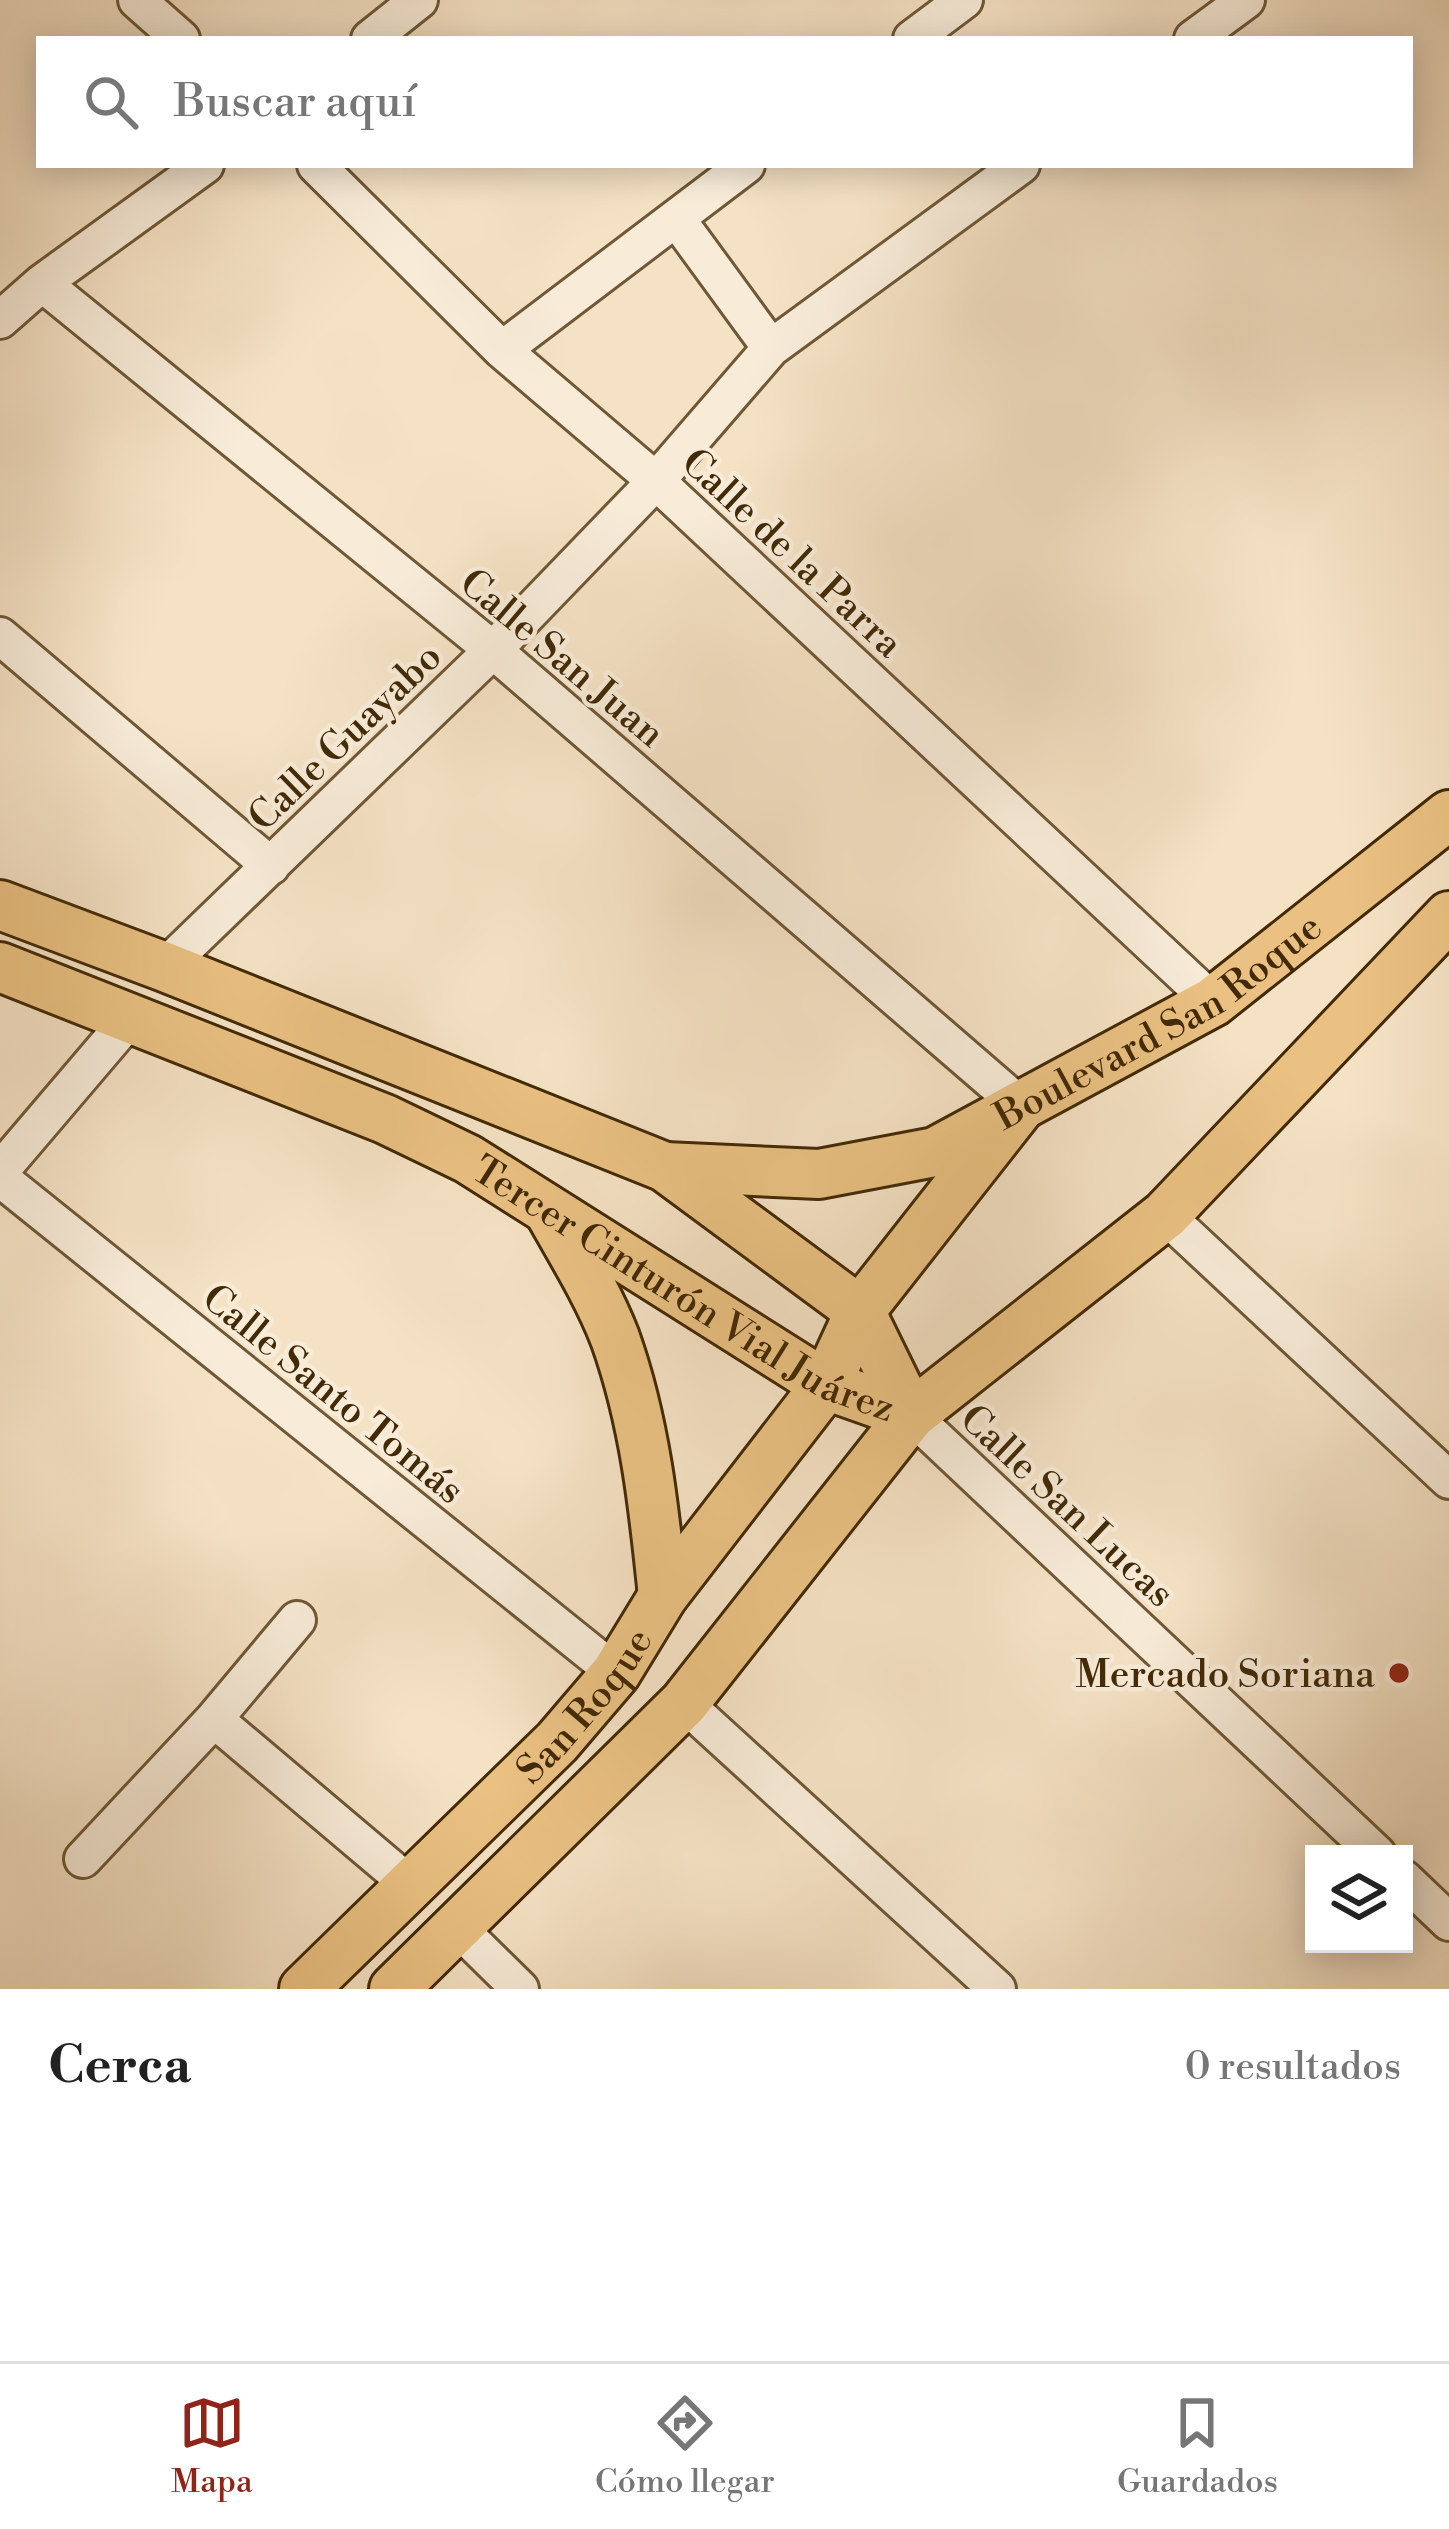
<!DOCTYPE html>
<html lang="es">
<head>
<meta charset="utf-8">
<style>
  :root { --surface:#fff; --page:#f6f6f6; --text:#222; --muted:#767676; --line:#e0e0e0; --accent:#8f2418 }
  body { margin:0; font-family:"Libre Bodoni",serif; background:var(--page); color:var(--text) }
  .controls { position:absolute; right:36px; bottom:36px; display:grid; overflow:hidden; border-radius:0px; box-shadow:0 6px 30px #0003 }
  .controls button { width:108px; height:108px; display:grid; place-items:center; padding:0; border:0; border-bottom:3px solid var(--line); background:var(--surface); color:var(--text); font:60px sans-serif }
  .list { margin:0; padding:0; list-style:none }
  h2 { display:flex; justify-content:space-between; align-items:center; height:156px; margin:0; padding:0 48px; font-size:51px }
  h2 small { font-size:39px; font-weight:400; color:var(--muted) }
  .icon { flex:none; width:66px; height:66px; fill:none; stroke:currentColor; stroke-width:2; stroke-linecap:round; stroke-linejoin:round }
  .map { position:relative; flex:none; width:1449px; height:1989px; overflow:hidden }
  .search { position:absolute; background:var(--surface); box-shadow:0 6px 30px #0003; left:36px; right:36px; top:36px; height:132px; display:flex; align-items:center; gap:30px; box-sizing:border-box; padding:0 42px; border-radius:0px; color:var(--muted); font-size:45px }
  .sheet { height:372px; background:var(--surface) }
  nav { display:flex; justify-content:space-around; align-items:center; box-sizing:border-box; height:168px; border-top:3px solid var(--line); background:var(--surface); font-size:33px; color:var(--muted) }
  nav a { display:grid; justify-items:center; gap:6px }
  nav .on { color:var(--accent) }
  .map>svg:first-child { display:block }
</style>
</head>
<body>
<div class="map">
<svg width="1449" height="1989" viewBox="0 0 1449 1989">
  <rect width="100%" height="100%" fill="#f5e2c5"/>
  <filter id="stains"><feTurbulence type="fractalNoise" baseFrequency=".00167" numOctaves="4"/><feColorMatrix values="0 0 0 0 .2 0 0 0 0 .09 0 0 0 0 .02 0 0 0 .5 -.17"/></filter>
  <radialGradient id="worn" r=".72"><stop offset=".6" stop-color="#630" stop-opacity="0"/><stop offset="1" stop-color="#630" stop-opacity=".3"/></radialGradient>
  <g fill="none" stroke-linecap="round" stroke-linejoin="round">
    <g stroke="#6f5836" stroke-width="42">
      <path id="minor" d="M137,0L181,39
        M370,39L419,0
        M912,39L964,0
        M1193,39L1246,0
        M316,165L502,350L656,481L1213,1002
        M676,218L771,348
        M42,283L493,650L1021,1106
        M0,320L42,283L205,165
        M502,350L746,165
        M0,636L271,866
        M165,967L493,650L656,481L771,348L1021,165
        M0,1171L132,1016
        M0,1178L616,1673
        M1165,1215L1449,1480
        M911,1415L1377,1854
        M684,1703L997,1989
        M214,1719L408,1883
        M83,1859L214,1719L297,1620
        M1404,1879L1449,1922
        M458,1928L520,1989"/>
    </g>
    <g stroke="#422a06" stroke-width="54">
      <g id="major">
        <path d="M0,905L165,967L665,1167L860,1311L911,1415"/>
        <path id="s1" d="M0,967L385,1119L468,1159L826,1385L911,1415"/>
        <path id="s2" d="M665,1167L819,1174L935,1152L1213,1002L1449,815"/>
        <path d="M550,1213C573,1254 598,1294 615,1338C645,1422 654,1508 663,1596"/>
        <path id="s3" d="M304,1989L557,1742L616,1673L663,1596L826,1385L860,1311L1021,1106"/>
        <path d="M394,1989L684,1703L911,1415L1165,1215L1449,916"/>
      </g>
    </g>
    <use href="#minor" stroke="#f8ecd9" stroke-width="36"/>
    <use href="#major" stroke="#eac182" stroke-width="48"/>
  </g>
  <circle fill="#8f2418" stroke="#f8ecd9" stroke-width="4.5" cx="1399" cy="1673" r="12"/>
  <g text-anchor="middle" stroke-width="9" stroke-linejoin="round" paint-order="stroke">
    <g font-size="39" fill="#422a06" stroke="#f8ecd9">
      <text transform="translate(793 552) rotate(43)" y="14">Calle de la Parra</text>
      <text transform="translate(563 657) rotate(40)" y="14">Calle San Juan</text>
      <text transform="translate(344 736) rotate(-44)" y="14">Calle Guayabo</text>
      <text dy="14" stroke="none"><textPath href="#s2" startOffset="531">Boulevard San Roque</textPath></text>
      <text dy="14" stroke="none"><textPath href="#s1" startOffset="759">Tercer Cinturón Vial Juárez</textPath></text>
      <text transform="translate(334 1393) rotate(39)" y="14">Calle Santo Tomás</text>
      <text transform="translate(1068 1505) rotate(43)" y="14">Calle San Lucas</text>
      <text dy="14" stroke="none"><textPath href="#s3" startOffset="399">San Roque</textPath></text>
    </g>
    <g font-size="39" fill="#422a06" stroke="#f8ecd9" text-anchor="end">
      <text x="1375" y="1687">Mercado Soriana</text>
    </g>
  </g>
  <rect width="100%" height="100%" filter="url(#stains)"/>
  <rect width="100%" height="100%" fill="url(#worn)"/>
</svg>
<div class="controls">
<button><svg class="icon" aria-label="layers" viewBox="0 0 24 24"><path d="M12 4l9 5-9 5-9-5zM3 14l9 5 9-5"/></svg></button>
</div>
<div class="search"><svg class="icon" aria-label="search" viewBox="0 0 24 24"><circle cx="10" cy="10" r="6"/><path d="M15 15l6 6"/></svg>Buscar aquí</div>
</div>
<section class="sheet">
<h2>Cerca<small>0 resultados</small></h2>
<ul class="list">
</ul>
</section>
<nav>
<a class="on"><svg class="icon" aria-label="map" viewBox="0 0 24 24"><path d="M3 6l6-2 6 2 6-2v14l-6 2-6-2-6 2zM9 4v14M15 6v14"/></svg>Mapa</a>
<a><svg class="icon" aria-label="directions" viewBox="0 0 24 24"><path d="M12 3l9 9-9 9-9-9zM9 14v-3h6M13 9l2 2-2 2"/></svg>Cómo llegar</a>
<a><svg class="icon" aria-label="saved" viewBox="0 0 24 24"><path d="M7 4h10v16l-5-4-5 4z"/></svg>Guardados</a>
</nav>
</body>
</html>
